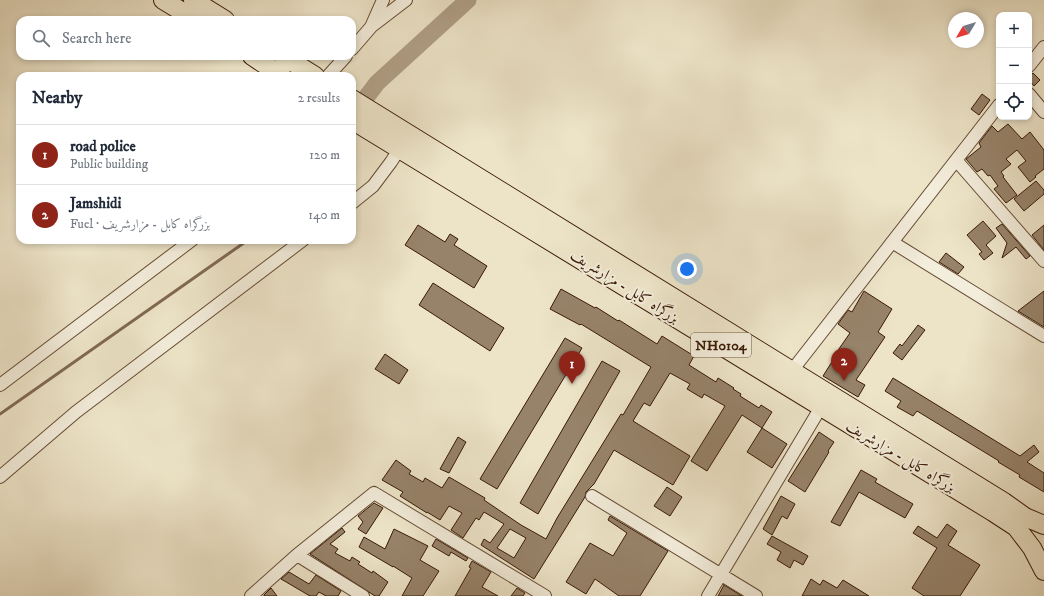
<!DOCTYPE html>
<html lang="en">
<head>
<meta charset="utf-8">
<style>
  :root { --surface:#fff; --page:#f6f6f7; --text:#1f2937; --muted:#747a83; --line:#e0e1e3; --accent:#8f2418 }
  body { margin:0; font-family:"IM FELL DW Pica",Amiri,serif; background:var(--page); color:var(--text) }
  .controls { position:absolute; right:12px; top:12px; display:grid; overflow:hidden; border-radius:8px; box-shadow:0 2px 6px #0003 }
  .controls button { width:36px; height:36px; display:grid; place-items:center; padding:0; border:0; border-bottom:1px solid var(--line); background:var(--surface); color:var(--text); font:20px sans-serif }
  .compass { position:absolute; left:948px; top:12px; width:36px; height:36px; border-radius:50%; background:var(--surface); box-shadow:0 2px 6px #0003; rotate:232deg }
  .you { position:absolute; left:687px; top:269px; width:14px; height:14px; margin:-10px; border:3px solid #fff; border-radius:50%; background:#1a73e8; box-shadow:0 0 0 6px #1a73e833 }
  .badge { display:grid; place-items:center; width:26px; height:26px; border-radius:50%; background:var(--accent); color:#fff; font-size:13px; font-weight:700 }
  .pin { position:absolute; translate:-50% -33px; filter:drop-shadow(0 1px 2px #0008) }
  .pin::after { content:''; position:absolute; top:21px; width:14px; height:12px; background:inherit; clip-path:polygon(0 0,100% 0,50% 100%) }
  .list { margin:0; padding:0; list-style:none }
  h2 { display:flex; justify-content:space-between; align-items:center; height:52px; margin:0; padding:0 16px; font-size:17px }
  h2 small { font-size:13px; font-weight:400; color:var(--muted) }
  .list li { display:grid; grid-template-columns:26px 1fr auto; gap:12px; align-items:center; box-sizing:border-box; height:60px; padding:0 16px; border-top:1px solid var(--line) }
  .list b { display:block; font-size:15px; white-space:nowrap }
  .list p { margin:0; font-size:13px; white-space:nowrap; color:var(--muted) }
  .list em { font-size:13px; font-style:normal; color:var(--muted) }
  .icon { flex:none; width:22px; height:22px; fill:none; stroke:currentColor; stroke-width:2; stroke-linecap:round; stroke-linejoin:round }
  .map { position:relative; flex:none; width:1044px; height:596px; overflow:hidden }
  .search { position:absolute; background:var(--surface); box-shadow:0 2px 6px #0003; left:16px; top:16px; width:340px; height:44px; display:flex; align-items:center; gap:10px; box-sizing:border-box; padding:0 14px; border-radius:12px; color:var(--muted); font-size:15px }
  .panel { position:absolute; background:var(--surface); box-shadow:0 2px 6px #0003; left:16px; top:72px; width:340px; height:172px; border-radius:12px }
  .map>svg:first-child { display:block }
</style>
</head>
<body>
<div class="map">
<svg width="1044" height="596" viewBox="0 0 1044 596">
  <rect width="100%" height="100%" fill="#ede4c8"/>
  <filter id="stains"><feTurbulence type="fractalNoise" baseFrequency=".005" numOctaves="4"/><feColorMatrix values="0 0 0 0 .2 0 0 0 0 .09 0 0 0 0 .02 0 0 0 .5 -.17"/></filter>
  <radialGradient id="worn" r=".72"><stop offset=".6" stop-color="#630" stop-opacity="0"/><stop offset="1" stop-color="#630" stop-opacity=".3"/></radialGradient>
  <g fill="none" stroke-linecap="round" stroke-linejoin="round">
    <path stroke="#806952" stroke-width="3" d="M0,414L248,240"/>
    <path stroke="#b09f86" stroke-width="17" d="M352,116L377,83L468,0"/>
  </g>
  <path fill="#97836a" stroke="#391905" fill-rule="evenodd" d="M1033,73L1040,80L1034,86L1029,80V77Z
    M982,94L990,100L979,115L971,109Z
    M1008,124L1022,139L1030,132L1044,150V169L1035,176L1036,177L1030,182L1018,167L1026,161L1017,150L1006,159L1011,164L1001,172L1004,176L1003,177L1017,195L1006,203L994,189L998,186L990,175L988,176L982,169L977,172L966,159L981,147L979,143L992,126L998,132Z
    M1036,181L1044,190V194L1024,211L1014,199Z
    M983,221L996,236L986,245L993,253L984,260L979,254L982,252L967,235Z
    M1002,224L1030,256L1026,259L1016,247L1002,258L1007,243L996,228Z
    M418,225L445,242L450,234L458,239L454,245L487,266L474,288L405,245Z
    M1044,225V250L1032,235Z
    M946,253L964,267L958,274L939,262Z
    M433,283L504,328L490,351L419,305Z
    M561,289L595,308L596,307L618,321L619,320L657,344L662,336L694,356L689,365L716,382L718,378L734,388L733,389L741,394L740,396L759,408L761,405L772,412L762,428L742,415L707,471L691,461L725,406L704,394L702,398L687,389L690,384L670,373L650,406L644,403L633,421L690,456L673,485L614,450L594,484L586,492L585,497L534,579L481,545L484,539L490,543L504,524L484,512L479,520L476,518L463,538L451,530L462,513L449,506L440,520L427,512V513L400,496L403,492L382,480L396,460L411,471L409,474L423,482L425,478L442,488L449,477L485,498L484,500L521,525L546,539L557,518L621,414L623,415L651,367L581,324L580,325L550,309ZM510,529L526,538L514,558L497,548Z
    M864,291L892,309L878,332L885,337L856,380L865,385L858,397L823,376L835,357L834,356L850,333L838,324L848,310L852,312Z
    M1044,291V327L1018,311Z
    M918,325L925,330L902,360L893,353L900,344L902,346Z
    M565,338L582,348L497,489L480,479Z
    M385,354L408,370L399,384L375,369Z
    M602,361L620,371L538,514L520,503Z
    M893,378L1020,456L1034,445L1039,452L1027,462L1044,473V492L1019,477L1020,475L998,462L999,461L917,411L913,416L897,407L901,401L885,391Z
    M762,428L787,444L772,468L747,452Z
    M819,432L834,442L828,451L829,452L805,492L788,481Z
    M458,437L466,442L449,473L440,469Z
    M861,470L877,479L875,482L913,504L905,518L859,492L840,526L831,522Z
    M667,487L682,497L670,516L654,506Z
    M781,496L795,504L787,519L782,516L772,535L763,529Z
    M374,503L383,508L366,534L358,529L363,522L358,516Z
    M610,516L668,551L640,596H619L595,579L586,594L566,582L590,543L613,556L627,533L608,520Z
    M947,524L957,531L948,545L980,565L960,596H924L912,588L937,548L913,533L918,526L937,538Z
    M342,528L345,532L330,544L338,549L335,553L350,561L352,557L360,562L358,564L372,573L373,571L388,582L379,596H375L310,554Z
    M394,529L428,546L420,560L439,571L423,596H402L412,578L393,566V567L359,547L364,537L385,549Z
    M772,536L808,556L803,565L794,560L790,568L777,560L781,552L767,544Z
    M436,539L468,558L466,561L451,552L449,556L432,546Z
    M472,561L491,572L482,587L498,596H455L471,568L469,567Z
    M289,572L309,584L316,575L341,591L338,596H326L319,592L316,596H310L281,579Z
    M811,579L820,585L823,580L837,588L843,580L869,596H802Z
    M724,585L742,596H718Z
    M271,588L277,596H264V595Z
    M517,588L525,593L523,596H511Z"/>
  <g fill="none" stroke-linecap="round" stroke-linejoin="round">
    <g stroke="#664c36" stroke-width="14">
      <path id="minor" d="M372,26L406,0
        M352,49L371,27L383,0
        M1029,66L1044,47
        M328,76L346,56
        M1029,94L1044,112
        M956,160L1044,261
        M352,203L373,186L391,162L400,148
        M892,242L1044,336
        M787,377L999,105
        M0,385L192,240
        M0,477L76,412L303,240
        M592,496L756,596
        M297,555L363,596
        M251,596L297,555L374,493L545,596
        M708,596L821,407"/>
    </g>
    <g stroke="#391905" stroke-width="20">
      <path id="highway" d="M163,0L196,20
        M193,0L225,20
        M252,56L282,76
        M283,56L315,76
        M352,99L1004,502L1025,517L1044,525
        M352,120L993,512L1016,527L1032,548L1044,571"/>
    </g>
    <use href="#minor" stroke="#f3eddb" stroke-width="12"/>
    <use href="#highway" stroke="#ede4c8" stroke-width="18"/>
  </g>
  <g text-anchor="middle" stroke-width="4" stroke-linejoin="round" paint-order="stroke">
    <rect fill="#f3eddb" stroke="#715945" stroke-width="1" x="691" y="333" width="60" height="24" rx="3"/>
    <g font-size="14" font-weight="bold" fill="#391905">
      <text x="721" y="350">NH0104</text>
    </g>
    <g font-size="15" fill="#391905" stroke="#f3eddb">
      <text transform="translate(625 286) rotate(32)" y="5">بزرگراه کابل - مزارشریف</text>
      <text transform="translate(901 456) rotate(31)" y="5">بزرگراه کابل - مزارشریف</text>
    </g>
  </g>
  <rect width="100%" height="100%" filter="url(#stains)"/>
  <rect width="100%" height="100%" fill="url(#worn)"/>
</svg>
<div class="controls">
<button>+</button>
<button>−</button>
<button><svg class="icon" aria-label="locate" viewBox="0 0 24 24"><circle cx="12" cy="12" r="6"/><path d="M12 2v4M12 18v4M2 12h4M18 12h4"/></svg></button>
</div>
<svg class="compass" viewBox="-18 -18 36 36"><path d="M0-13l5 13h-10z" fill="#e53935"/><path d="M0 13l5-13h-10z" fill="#747a83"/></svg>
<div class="you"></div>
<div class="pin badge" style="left:572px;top:384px">1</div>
<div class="pin badge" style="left:844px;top:381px">2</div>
<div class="search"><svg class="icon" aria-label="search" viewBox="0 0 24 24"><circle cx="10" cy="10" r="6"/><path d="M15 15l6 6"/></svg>Search here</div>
<section class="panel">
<h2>Nearby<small>2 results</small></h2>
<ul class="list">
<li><span class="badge">1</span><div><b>road police</b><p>Public building</p></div><em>120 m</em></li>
<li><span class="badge">2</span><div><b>Jamshidi</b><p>Fuel · بزرگراه کابل - مزارشریف</p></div><em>140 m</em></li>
</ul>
</section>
</div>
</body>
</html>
